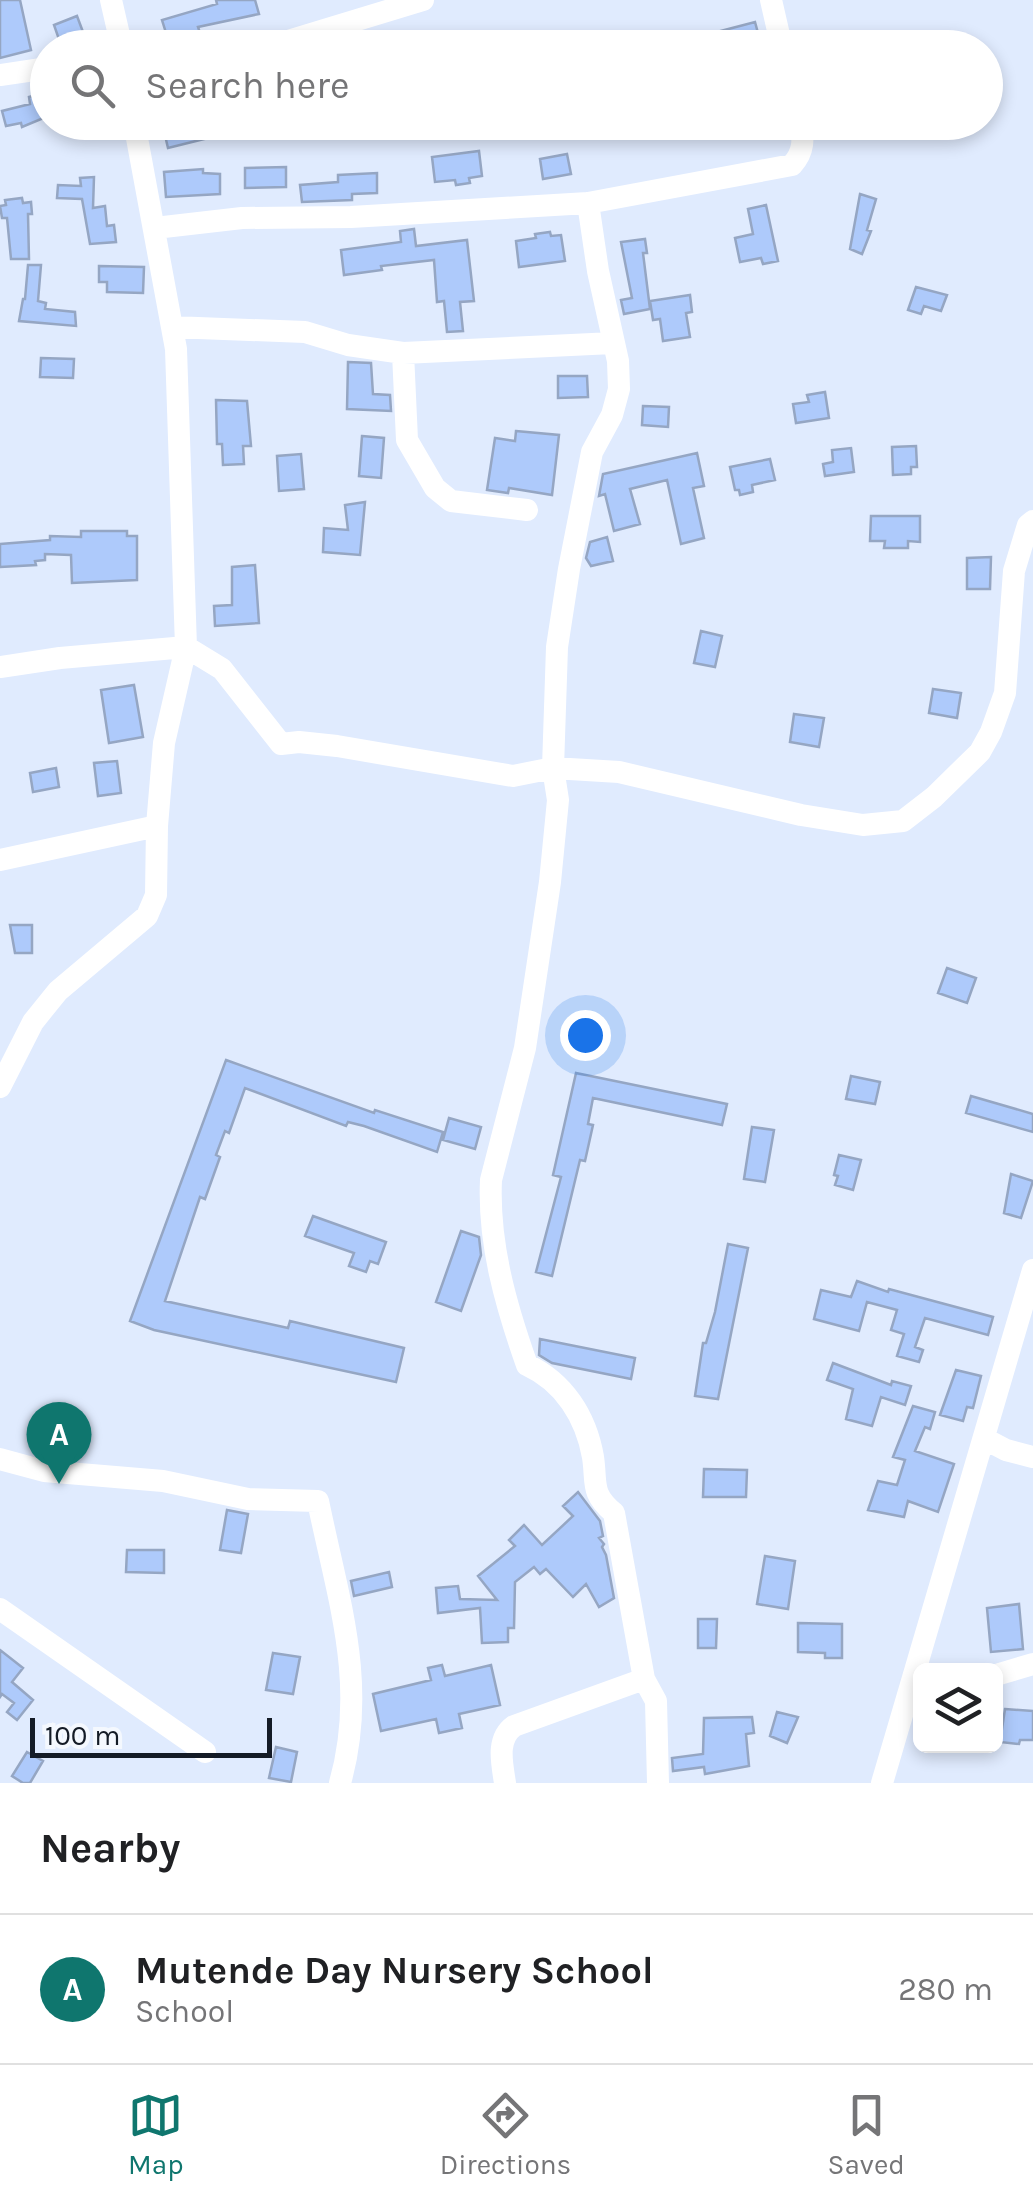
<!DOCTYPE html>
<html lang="en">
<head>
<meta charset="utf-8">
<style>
  :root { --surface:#fff; --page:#f6f6f6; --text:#202124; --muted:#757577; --line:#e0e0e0; --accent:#0f766e }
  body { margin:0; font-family:Karla,sans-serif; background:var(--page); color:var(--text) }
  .controls { position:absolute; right:30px; bottom:30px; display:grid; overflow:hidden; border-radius:15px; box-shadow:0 5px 15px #0003 }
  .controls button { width:90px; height:90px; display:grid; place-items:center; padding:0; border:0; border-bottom:2px solid var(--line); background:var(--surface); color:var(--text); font:50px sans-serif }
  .scale { position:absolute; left:30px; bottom:25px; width:242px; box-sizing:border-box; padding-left:10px; border:5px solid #141b26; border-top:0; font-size:28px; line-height:35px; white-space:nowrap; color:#141b26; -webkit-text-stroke:8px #f4f8fe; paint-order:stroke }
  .you { position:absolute; left:585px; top:1035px; width:35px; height:35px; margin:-25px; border:8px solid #fff; border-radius:50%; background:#1a73e8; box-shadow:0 0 0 15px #1a73e833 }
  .badge { display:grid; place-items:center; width:65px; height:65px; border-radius:50%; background:var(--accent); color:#fff; font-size:32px; font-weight:700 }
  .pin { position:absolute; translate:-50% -82px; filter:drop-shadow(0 2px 5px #0008) }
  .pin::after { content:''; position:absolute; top:52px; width:35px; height:30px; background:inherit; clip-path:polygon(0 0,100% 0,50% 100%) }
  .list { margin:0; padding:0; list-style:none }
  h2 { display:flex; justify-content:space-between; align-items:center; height:130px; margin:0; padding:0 40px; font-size:42px }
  h2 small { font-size:32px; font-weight:400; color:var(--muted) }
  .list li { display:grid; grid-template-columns:65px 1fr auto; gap:30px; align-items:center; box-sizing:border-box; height:150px; padding:0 40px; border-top:2px solid var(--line) }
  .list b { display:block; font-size:38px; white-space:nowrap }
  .list p { margin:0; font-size:32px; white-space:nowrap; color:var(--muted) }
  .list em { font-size:32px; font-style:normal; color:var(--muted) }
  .icon { flex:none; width:55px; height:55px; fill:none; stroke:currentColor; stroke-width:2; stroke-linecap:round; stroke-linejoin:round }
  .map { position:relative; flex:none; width:1033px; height:1783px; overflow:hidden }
  .search { position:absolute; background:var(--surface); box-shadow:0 5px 15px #0003; left:30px; right:30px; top:30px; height:110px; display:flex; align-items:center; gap:25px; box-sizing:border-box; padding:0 35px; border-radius:55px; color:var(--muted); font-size:38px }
  .sheet { height:280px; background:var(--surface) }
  nav { display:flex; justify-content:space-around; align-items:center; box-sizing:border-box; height:140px; border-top:2px solid var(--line); background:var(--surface); font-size:28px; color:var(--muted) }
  nav a { display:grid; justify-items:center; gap:5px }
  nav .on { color:var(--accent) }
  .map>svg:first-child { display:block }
</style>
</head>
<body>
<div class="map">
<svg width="1033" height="1783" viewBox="0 0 1033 1783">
  <rect width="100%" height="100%" fill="#e0ebfe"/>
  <path fill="#aecafb" stroke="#95a6c3" stroke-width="2.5" d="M0,0H20L31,50L0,58Z
    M216,0H255L259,14L198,27L200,33L178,39L176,33L167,36L162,20L217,4Z
    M77,16L89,48H62L54,25Z
    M755,22L762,48H747L744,37L720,43L717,32Z
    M41,94L46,117L22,127L21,123L6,126L2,111L30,104L29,97Z
    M182,122H208L212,137L168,148L163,127Z
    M479,151L482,176L469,178L470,183L456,185L455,180L435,182L432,157Z
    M567,154L571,174L543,179L540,159Z
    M286,167V187L245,188V168Z
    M203,169V173L220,174V194L166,197L164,172Z
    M377,173V193L352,194V200L302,202L300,185L338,182V175Z
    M94,177L93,208L105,206L107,226L114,225L116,242L90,244L82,199L57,198L58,185L81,186L80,178Z
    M860,194L876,199L867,230L871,231L862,254L850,249Z
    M22,198L23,203L31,202L32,214H28L29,259H11L7,218H2L0,206L6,205L5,200Z
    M766,205L778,261L763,264L761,258L740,262L735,238L753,234L748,209Z
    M414,229L416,246L467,240L474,301L460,302L463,331L447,332L444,301L437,302L434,260L381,266L382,270L344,275L341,250L401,242L400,231Z
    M550,232L551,236L561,235L565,261L519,267L516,241L536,238L535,234Z
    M645,239L647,253H643L650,309L624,314L621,300L632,298L621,242Z
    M28,265H41L38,301L46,303L45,309L75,312L76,326L19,321L23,299H25Z
    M99,266L144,267L143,293L107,292V282H99Z
    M916,287L947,295L941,311L924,306L921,314L908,310Z
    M690,295L692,312L686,313L690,337L663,341L660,319L653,320L650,301Z
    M41,358L74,359L73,378L40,377Z
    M348,362L371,363L373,394L390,395L391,411L347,409Z
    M558,376H587L588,397L558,398Z
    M825,392L829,418L796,423L793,404L809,402L807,395Z
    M216,400L247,401L251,446H243L244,464L223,465L222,444H217Z
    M643,406L669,407L668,427L642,425Z
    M516,431L559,435L552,495L509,488L508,493L487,490L495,438L515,441Z
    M362,436L384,438L381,478L359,476Z
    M916,446L917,467H911V474L893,475L892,447Z
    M851,448L854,472L825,476L823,464L833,462L832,450Z
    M697,453L704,486L693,488L704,538L681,544L667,480L630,489L640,524L614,531L605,494L599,496L603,474Z
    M301,454L304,489L279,491L277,456Z
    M770,459L775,480L752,485L753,492L740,495L739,490H735L730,467Z
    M365,502L360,555L323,552L324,528L348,530L345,505Z
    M871,516H920V542L908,541V548H884L885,541H870Z
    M81,531H127V536H137V580L72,583L71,555L45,554V560L35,561L36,565L0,567V544L50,540V536L81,537Z
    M607,537L613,561L591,566L586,558L590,542Z
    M991,557L990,589H967V558Z
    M255,565L259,623L215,626L214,606L232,605V567Z
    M701,631L722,636L715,667L694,663Z
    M134,685L143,737L109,743L101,690Z
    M933,689L961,693L957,718L929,713Z
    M794,714L824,718L819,747L790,742Z
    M117,761L121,793L98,796L94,763Z
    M56,768L59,787L33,792L30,773Z
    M10,925H32V953H15Z
    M947,968L976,978L967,1003L938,993Z
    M226,1060L374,1113L375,1110L443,1132L437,1152L364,1126L348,1122L346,1126L245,1088L229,1133L225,1131L216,1155L220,1157L205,1199L200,1197L165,1301L288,1328L290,1321L404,1348L396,1382L154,1330L130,1321Z
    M576,1073L727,1104L722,1125L593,1098L588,1124L593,1125L585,1161L580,1160L552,1276L536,1272L561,1177L553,1175Z
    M851,1076L880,1082L875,1104L846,1099Z
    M971,1096L1033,1114V1132L966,1113Z
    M449,1118L481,1127L475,1149L443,1140Z
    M752,1127L774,1130L765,1182L744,1179Z
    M839,1155L861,1160L853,1190L835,1185L838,1176L834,1175Z
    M1011,1174L1033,1181L1021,1218L1004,1213Z
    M313,1216L386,1242L378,1264L370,1261L366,1272L349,1266L354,1253L305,1236Z
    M461,1231L479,1237L481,1255L461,1311L436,1302Z
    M728,1244L748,1248L718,1399L695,1396L703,1343H706L715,1312Z
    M857,1281L888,1292L889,1289L993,1317L988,1335L925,1318L915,1347L923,1350L919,1362L897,1356L904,1334L891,1330L897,1310L867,1302L859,1331L814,1319L821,1290L851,1297Z
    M540,1339L635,1358L631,1379L552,1363L539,1355Z
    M833,1363L891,1385L892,1381L911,1386L905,1405L881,1397L872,1426L846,1419L853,1389L827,1380Z
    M956,1370L981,1376L973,1408L967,1407L963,1421L940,1415Z
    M913,1406L935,1412L930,1429L925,1427L915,1451L954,1464L938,1512L908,1501L904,1517L868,1510L878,1481L897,1485L905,1460L893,1457Z
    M704,1469L747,1470L746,1497H703Z
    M578,1492L600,1521L603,1536L599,1538L604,1544L602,1547L606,1555L614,1598L599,1607L586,1584L573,1597L546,1569L540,1574L534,1567L515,1582L514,1628H508V1642L482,1643L480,1608L438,1613L436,1588L458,1586L460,1599L497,1600L478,1576L515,1546L509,1540L524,1525L542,1545L573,1516L563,1506Z
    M227,1510L248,1514L241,1553L220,1550Z
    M127,1550H164V1573L126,1572Z
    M765,1556L795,1561L788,1609L757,1604Z
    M389,1572L392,1587L354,1596L351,1581Z
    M1019,1604L1023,1649L991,1652L987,1608Z
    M698,1619H717L716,1648H698Z
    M798,1623L842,1624V1658H825V1653L798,1652Z
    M0,1650L23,1668L12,1682L33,1700L17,1720L7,1712L14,1703L2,1694L0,1697Z
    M273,1653L300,1657L293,1694L266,1690Z
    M442,1665L445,1676L491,1665L500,1705L459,1714L462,1728L439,1733L436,1719L381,1731L373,1694L431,1680L428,1668Z
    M1005,1709L1033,1711V1740H1020L1019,1744L1000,1742Z
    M777,1712L798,1717L787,1743L770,1736Z
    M752,1717L754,1733L746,1734L749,1766L705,1774L704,1767L673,1771L672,1758L703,1754L704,1718Z
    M276,1747L297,1752L291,1782L269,1778Z
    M27,1752L43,1761L30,1783H23L12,1776Z"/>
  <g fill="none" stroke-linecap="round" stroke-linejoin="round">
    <path stroke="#fff" stroke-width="22" d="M111,0L122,48
      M771,0L782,48
      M265,48L423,0
      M0,75L48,68
      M134,122L176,349L186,647L222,669L281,744L299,742L337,746L513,776L553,768L619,772L801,815L863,825L903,821L934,797L980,752L991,732L1005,693L1014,571L1028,525L1033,521
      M588,203L598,271L618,361L619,389L612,415L592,452L569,569L557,647L553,768L558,800L550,882L525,1048L491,1180C488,1243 506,1306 527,1365C564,1382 586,1417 593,1457C597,1483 590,1493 614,1513L644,1679L656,1701L658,1783
      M155,228L242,218L351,217L588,203L792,165C804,152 804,139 800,122
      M172,327L305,332L348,345L403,353L407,440L435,488L451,501L527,510
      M403,353L613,343
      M0,667L60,658L186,647L164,743L157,826L156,895L147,916L58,991L33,1022L0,1087
      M0,860L157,826
      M985,1439L1006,1450L1033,1457
      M0,1459L44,1471L163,1481L248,1499L318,1501C338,1599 368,1684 340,1783
      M0,1609L205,1752
      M996,1675L1033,1664
      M505,1783C502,1763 496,1739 514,1726L644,1679
      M882,1783L1033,1270"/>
  </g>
</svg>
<div class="controls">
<button><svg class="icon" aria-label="layers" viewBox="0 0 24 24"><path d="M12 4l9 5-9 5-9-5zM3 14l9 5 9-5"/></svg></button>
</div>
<div class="scale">100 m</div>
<div class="you"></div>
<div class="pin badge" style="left:59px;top:1484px">A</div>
<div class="search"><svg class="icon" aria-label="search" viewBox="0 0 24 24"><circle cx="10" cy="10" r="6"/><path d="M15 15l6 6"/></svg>Search here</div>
</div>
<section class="sheet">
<h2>Nearby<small></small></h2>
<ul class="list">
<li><span class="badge">A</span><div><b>Mutende Day Nursery School</b><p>School</p></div><em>280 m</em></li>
</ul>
</section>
<nav>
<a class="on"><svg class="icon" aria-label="map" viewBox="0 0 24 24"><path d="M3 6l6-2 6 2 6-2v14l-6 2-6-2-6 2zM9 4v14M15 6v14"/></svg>Map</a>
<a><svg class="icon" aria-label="directions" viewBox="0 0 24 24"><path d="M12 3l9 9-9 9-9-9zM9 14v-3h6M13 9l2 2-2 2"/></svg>Directions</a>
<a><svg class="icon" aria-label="saved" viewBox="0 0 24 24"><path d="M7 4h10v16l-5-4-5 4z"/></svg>Saved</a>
</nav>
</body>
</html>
